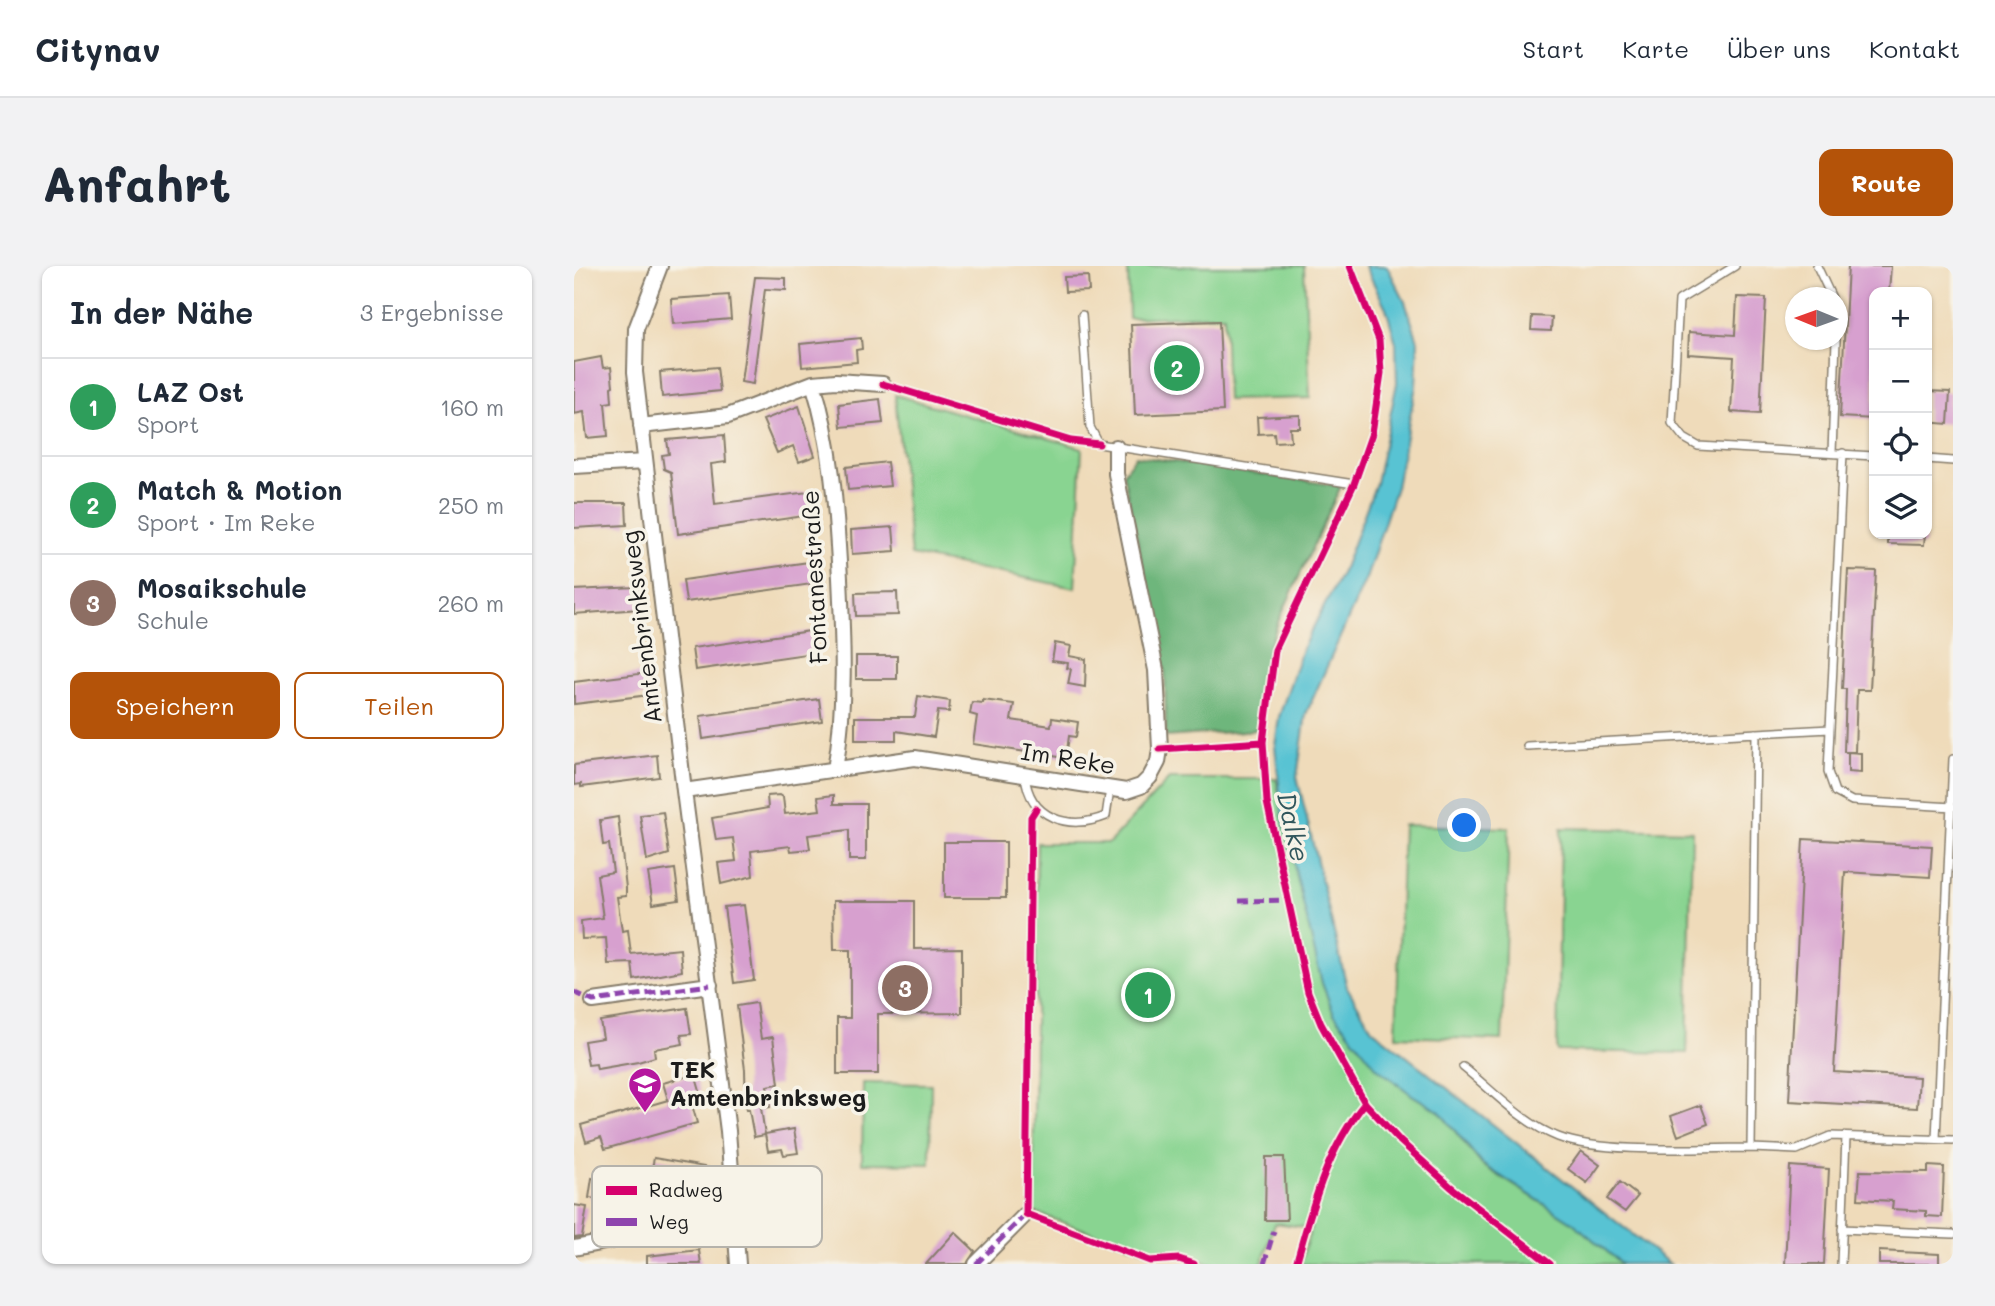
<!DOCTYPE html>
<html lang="de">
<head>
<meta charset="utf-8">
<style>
  :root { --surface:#fff; --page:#f2f2f3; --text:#1f2937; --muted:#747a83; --line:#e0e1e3; --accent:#b45309 }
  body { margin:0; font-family:Mali,sans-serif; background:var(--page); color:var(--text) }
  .controls { position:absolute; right:21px; top:21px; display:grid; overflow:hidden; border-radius:14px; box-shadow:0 2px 5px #0004 }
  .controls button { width:63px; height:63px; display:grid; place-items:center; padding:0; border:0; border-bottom:2px solid var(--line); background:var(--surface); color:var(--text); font:35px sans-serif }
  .compass { position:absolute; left:1211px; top:21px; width:63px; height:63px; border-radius:50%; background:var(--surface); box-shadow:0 2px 5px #0004; rotate:271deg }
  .you { position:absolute; left:891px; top:560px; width:24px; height:24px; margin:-18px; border:5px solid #fff; border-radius:50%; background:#1a73e8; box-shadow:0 0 0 10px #1a73e833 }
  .badge { display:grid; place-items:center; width:46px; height:46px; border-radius:50%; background:var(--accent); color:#fff; font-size:23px; font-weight:700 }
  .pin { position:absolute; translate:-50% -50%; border:4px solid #fff; box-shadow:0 2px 7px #0006 }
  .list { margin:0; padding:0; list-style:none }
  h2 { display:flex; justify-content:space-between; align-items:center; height:91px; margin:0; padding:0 28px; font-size:30px }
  h2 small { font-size:23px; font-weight:400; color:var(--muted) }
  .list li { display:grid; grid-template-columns:46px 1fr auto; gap:21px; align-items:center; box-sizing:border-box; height:98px; padding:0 28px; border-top:2px solid var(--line) }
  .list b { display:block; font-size:26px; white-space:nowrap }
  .list p { margin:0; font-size:23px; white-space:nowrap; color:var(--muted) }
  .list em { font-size:23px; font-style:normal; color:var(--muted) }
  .actions { display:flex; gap:14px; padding:21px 28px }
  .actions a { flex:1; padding:16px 0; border:2px solid var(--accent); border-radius:14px; text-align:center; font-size:24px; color:var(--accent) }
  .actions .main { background:var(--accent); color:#fff }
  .icon { flex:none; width:38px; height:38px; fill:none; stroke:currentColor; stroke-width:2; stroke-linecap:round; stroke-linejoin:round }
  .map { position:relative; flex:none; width:1379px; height:998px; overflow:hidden; border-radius:14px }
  header { display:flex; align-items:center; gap:42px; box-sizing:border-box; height:98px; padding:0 35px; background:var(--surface); border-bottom:2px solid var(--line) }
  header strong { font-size:33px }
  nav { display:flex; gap:38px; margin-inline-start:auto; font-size:24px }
  .intro { display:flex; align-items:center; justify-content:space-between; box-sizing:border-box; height:168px; padding:0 42px }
  h1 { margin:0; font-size:49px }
  .button { padding:18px 32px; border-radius:14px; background:var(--accent); color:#fff; font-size:24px; font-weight:700 }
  main { display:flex; gap:42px; padding:0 42px }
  aside { flex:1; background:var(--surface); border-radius:14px; box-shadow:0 2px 5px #0004 }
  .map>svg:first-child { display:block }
</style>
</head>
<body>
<header>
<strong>Citynav</strong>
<nav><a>Start</a><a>Karte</a><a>Über uns</a><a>Kontakt</a></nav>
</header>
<div class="intro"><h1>Anfahrt</h1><a class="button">Route</a></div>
<main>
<aside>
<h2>In der Nähe<small>3 Ergebnisse</small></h2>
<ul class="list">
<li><span class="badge" style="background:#2e9e5b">1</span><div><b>LAZ Ost</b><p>Sport</p></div><em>160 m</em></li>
<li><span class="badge" style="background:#2e9e5b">2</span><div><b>Match &amp; Motion</b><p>Sport · Im Reke</p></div><em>250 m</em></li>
<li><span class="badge" style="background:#8d6e63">3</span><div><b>Mosaikschule</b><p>Schule</p></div><em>260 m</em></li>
</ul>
<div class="actions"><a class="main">Speichern</a><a>Teilen</a></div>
</aside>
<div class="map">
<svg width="1379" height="998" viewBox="0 0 1379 998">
  <rect width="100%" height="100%" fill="#f7f3e8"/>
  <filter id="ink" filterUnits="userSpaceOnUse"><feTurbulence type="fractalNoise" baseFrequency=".0143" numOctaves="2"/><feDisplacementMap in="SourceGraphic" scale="14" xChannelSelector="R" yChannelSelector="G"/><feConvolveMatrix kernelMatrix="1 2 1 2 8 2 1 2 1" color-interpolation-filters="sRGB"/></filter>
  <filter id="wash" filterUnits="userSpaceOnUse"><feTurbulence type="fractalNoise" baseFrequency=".00686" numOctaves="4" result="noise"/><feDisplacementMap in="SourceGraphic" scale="28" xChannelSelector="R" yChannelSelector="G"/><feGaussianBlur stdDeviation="1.57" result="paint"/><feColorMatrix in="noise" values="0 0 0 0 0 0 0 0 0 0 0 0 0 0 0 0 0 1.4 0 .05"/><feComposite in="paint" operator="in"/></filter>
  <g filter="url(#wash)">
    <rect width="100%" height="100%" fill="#efdbba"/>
    <path fill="#89d491" stroke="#527856" stroke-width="2" d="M554,0H730L736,132L653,134L650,49L555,52Z
      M321,129L508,182L501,322L337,289Z
      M595,513H702L748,717L760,748L838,829L865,845L908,899L998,956L1048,998H726L737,962L701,957L688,998H638L593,984L578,987L459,946L463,577H535Z
      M829,559L935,562L928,774L822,770Z
      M987,562L1118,565L1113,787L983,785Z
      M289,817L357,818L356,898L288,897Z"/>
    <path fill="#6eb67b" stroke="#45694c" stroke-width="2" d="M562,190L767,220L705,354L695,382L683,464L592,471L591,404L549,207Z"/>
    <path fill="#58c3d3" stroke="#3a7078" stroke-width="2" d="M791,0H813L831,36L844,75L842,120L822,221L793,310L732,448L723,511L773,721L798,763L1096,998H1048L998,956L908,898L865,845L838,829L803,802L760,748L748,717L708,548L701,480L705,451L728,383L770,302L802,217L823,117L822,77L812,42Z"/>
    <g id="blocks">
      <path fill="#d7a0cf" d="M1274,0H1317L1315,26H1300V153L1266,151Z
        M514,10L515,25L491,26L490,11Z
        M181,11L212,12V24L191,23L179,118L167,116Z
        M155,29L157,53L99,58L97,33Z
        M1163,31L1192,32L1186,148L1157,146L1160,91L1114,88L1115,66L1161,69Z
        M958,50L978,51L977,65L957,64Z
        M645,55L649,145L561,149L557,58Z
        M287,72L288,83L282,84L283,96L228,101L226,78Z
        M27,91L29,102L37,101L39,120L37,121L38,136L31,137L34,170L13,172L10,146L0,148V96Z
        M143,101L146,125L88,131L86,106Z
        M1353,125L1376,126L1374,158L1353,156Z
        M306,133L309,157L267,161L265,138Z
        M225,140L241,190L225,196L219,180L203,187L189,154Z
        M726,149V162H716L717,175L701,176L700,167L684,168L683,151Z
        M150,169L152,196L137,198L141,238L234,226L237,249L104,268L97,206L90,203L88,189L95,188L93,174Z
        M313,196L316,220L274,224L272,201Z
        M0,237H52L53,259L0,262Z
        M319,261L321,285L278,288L277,264Z
        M1314,268H1351L1350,279L1314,278Z
        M242,295L245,317L112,336L109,314Z
        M1274,304L1302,305L1296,424H1283L1281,486H1270L1272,423H1268Z
        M63,321L65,343L0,348V324Z
        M323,326L324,349L282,350L281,327Z
        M236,365L239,387L121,404L118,382Z
        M481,377L497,380L495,390L512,393L511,421L494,418L497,403L493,402L494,397L478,395Z
        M282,390H323V413H282Z
        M73,407L75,429L0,438V416Z
        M344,430L376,435L375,446L364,445L360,471L322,465V474H281V451H341Z
        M245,433L248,455L129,473L126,450Z
        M409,434L440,438L437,454L477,460L478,452L504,456L502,471L495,470L492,492L399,478L403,450L396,448L398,436L409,437Z
        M1274,486L1287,487V507L1274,506Z
        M83,489L85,511L7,521V518L0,519V499Z
        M206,529L209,531L211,548L246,544L244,531L260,529V538H292V594H275V564L234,569L236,583L217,585L216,580L177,585L179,610L147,618L144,597L162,595L159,572L142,574L138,552L194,542L193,530Z
        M89,546L95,588L73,595L66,549Z
        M44,551L52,622V630L43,631L48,665L54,664L57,688L106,683L108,705L60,714L58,697L34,698L32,672L8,673L7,655L29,652L23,609L39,606L35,578L29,579L26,554Z
        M1229,573L1358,580L1356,611L1271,606L1260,806L1345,811L1343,842L1215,835Z
        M370,576H432V632H370Z
        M101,603L105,634L79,638L74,607Z
        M259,635H340V683L388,682V747L304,748V808H263V752H276V684H260Z
        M170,639L180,714L160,717L150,641Z
        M182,737L187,773L199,771L205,818L193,820L196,841L187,842L191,869L180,871L175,844H172L171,804L163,740Z
        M113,742L117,768L107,769L109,778L80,783L81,791L64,796L23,803L22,798L14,799L10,775L29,772L26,755Z
        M121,808L128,832L117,835L123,857L31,883L27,871L12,876L7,859L94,834L89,817Z
        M1127,839L1134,858L1104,870L1097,850Z
        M220,863L224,887L210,889L208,883L194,885L191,868Z
        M1007,885L1026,899L1013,917L994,903Z
        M692,891H710L713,954H691Z
        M80,892L136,902L133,921L76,912Z
        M1216,900L1255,903L1250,998H1211Z
        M1354,900L1370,901L1368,951L1352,950V945L1318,943L1319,935L1284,933L1286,905L1354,906Z
        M18,912L75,921L72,940L15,932Z
        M1046,916L1064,930L1051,946L1033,933Z
        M0,939L13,941L8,971L0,972Z
        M381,966L401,985L393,998H352Z
        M125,984L127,998H73V990Z
        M1305,985L1365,988V998H1305Z"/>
    </g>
  </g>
  <g filter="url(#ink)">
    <use href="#blocks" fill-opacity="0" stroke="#867c6b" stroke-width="2"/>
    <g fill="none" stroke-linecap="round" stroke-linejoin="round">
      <g stroke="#867c6b" stroke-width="10">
        <path id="lane" d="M1161,0L1105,34L1098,157L1110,172L1124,180L1300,190
          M1243,0L1258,32
          M508,49L516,161L525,178L780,218
          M1258,187L1262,74
          M1269,187L1254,506L1261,526L1278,535L1379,541
          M1353,193L1379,195
          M1182,467L1177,882L1223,884L1256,870L1379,874
          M953,480L1256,463
          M451,509C455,553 495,565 532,550L536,523
          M889,801C918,824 949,858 984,871C1028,888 1127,882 1177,882
          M1362,873L1379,493
          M1268,963L1379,968
          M1267,998L1272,871"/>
      </g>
      <g stroke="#867c6b" stroke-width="18">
        <path id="street" d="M86,0L62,63L61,106L110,525L154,865L164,998
          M239,117C259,181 262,246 266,312C269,376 272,440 261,504
          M67,160L154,150L239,117L262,115L309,118
          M0,200L71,196
          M110,525L341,492L552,525L567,520L576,511L584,496L586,483L582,404L542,208V181
          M19,735L136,719
          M0,982L160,951
          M402,998L452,948"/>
      </g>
      <use href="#lane" stroke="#fff" stroke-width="7"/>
      <use href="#street" stroke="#fff" stroke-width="14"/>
      <path stroke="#8e44ad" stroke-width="5" stroke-dasharray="10 5" stroke-linecap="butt" d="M665,635L714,634
        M0,726L19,735L136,719
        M402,998L452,948
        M690,998L700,965"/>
      <g stroke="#f7f3e8" stroke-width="11">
        <path id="cycleway" d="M776,0L805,74L807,107L798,167L780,218L701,384L689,476L693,536L734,726L747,758L791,837L826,875L877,921L976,998
          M309,118L497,175L525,178
          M586,483L689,476
          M462,543L457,551L452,948L576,995L605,993L620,998
          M722,998C738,941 753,883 791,837"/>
      </g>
      <use href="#cycleway" stroke="#d6006c" stroke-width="7"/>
    </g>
  </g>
  <defs>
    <g id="school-pin" transform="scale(1.75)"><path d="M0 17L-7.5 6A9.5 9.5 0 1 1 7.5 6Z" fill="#b5179e" stroke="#f7f3e8"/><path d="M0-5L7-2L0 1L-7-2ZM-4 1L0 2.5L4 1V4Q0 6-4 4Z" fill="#fff"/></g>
  </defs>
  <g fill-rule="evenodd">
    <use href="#school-pin" x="71" y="818"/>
  </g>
  <g text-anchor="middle" stroke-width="7" stroke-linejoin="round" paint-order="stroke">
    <g font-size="24" fill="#1c1c1c" stroke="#f7f3e8">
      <text transform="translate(241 311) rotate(-93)" y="8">Fontanestraße</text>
      <text transform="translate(68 361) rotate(-97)" y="8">Amtenbrinksweg</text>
      <text transform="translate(494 493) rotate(9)" y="8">Im Reke</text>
    </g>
    <g font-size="24" font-weight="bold" fill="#1c1c1c" stroke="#f7f3e8" text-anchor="start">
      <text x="96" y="812">TEK<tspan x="96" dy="28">Amtenbrinksweg</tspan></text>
    </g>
    <g font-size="26" font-style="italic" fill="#31565c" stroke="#f7f3e8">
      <text transform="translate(719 561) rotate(78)" y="9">Dalke</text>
    </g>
  </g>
  <rect x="18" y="900" width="230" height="81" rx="10" fill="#f7f3e8" stroke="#b5b2ab" stroke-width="2"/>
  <rect x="32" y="920" width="31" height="9" fill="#d6006c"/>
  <rect x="32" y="952" width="31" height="8" fill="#8e44ad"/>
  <g font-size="19" fill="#1c1c1c">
    <text x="75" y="931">Radweg</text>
    <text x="75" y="963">Weg</text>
  </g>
</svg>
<div class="controls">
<button>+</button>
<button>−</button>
<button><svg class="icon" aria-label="locate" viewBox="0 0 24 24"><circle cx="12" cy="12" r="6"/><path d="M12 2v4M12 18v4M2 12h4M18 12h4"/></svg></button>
<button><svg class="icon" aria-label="layers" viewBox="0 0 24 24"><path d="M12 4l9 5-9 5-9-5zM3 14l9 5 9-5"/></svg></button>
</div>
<svg class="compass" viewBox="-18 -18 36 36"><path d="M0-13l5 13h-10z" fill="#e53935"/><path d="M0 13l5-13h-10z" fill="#747a83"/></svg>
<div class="you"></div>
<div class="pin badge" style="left:574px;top:729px;background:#2e9e5b">1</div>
<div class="pin badge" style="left:603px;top:102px;background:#2e9e5b">2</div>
<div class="pin badge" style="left:331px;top:722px;background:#8d6e63">3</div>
</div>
</main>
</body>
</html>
